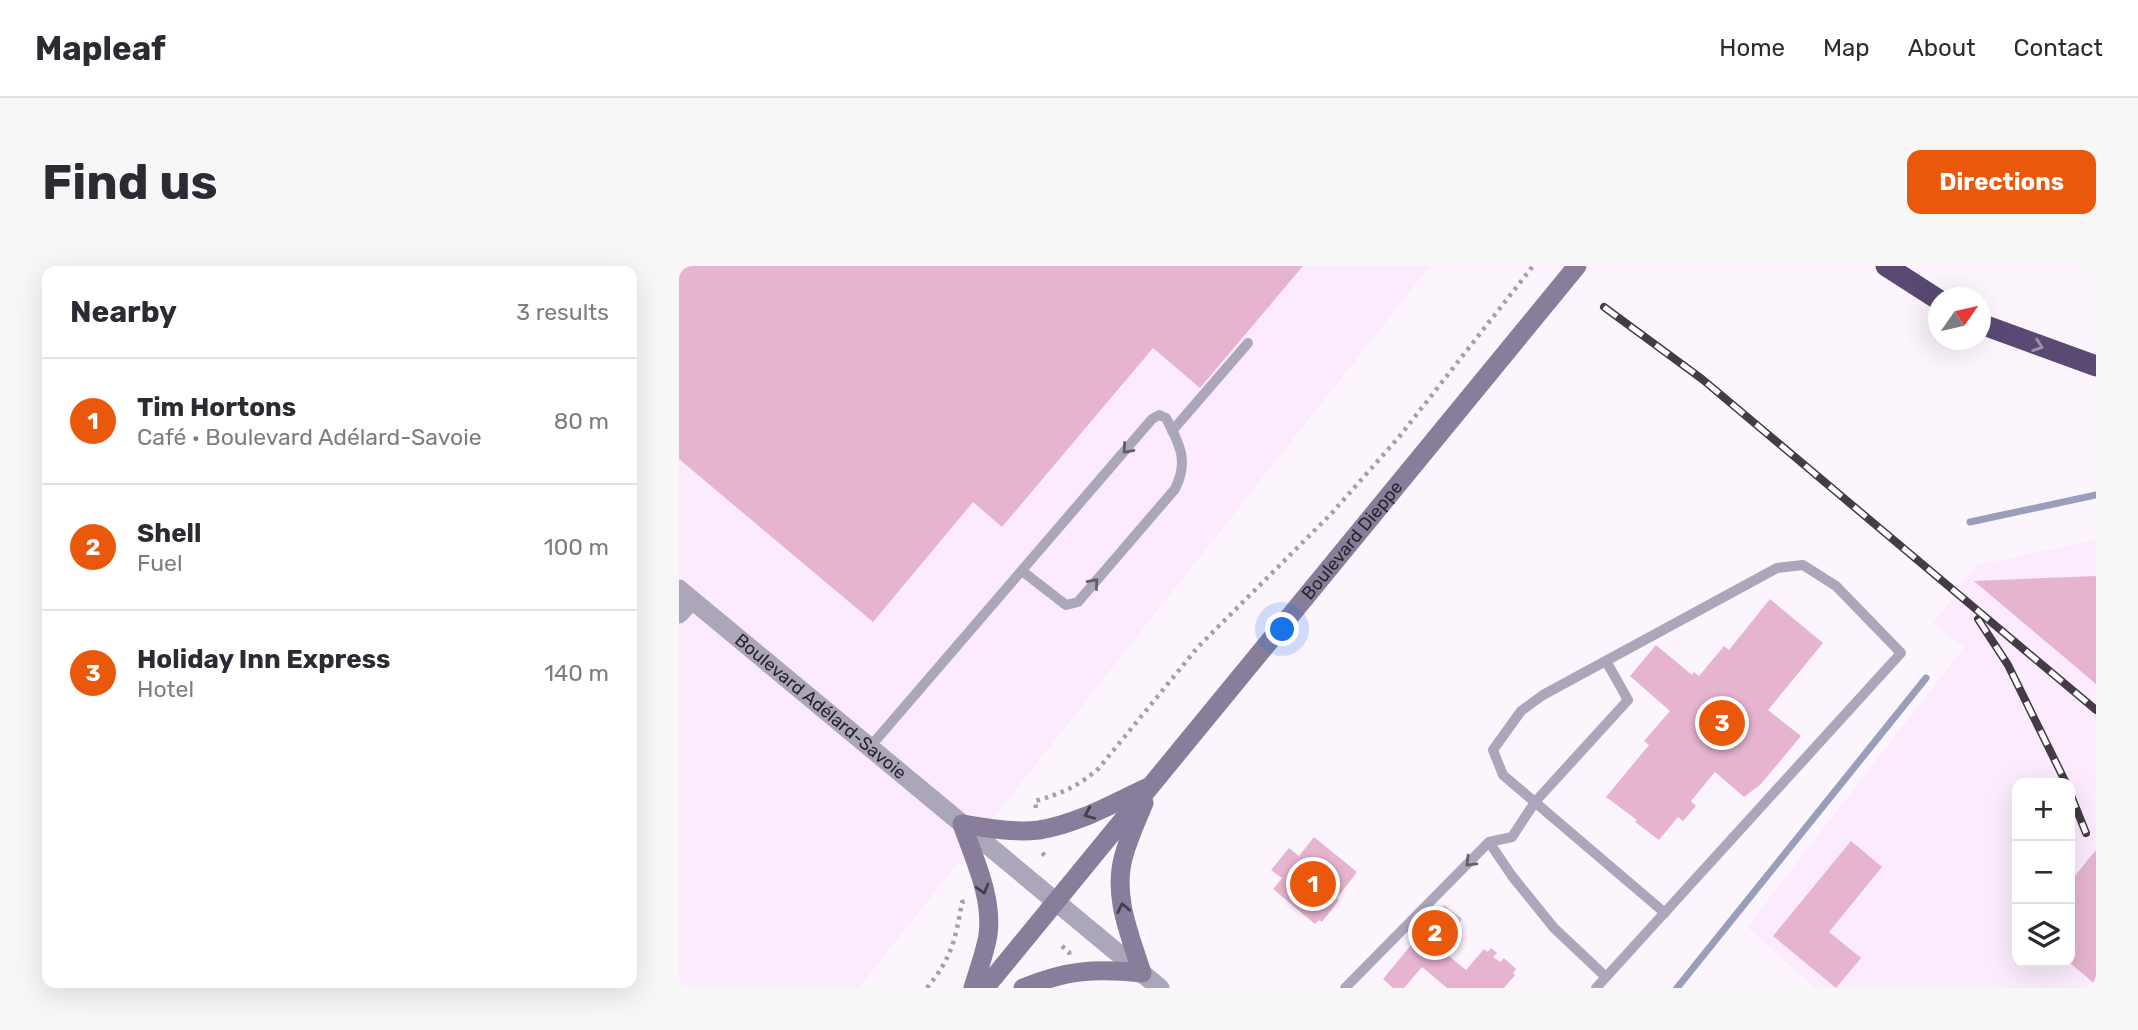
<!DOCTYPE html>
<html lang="en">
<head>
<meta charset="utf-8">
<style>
  :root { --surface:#fff; --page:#f7f7f7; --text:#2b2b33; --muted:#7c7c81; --line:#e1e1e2; --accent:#ea580c }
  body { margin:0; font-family:Rubik,sans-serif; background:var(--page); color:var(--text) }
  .controls { position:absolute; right:21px; bottom:21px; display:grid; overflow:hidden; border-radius:14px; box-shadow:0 7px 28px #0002 }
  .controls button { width:63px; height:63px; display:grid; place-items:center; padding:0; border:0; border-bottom:2px solid var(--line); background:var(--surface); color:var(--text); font:35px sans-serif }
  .compass { position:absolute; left:1249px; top:21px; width:63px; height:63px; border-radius:50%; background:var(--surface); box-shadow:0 7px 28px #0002; rotate:56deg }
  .you { position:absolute; left:604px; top:364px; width:24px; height:24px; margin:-18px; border:5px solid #fff; border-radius:50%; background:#1a73e8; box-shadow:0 0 0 10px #1a73e833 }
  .badge { display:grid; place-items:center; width:46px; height:46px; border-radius:50%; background:var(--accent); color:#fff; font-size:23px; font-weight:700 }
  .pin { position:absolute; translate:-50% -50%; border:4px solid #fff; box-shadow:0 2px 7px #0006 }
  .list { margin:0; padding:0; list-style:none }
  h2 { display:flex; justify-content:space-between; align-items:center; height:91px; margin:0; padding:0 28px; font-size:30px }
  h2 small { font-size:23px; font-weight:400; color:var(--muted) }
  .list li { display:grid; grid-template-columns:46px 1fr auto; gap:21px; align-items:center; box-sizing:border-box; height:126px; padding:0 28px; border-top:2px solid var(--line) }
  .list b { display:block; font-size:26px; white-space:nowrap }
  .list p { margin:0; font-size:23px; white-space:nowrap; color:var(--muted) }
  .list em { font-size:23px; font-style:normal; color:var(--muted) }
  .icon { flex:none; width:38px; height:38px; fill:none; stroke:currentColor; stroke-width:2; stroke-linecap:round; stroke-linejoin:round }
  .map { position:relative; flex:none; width:1417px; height:722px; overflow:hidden; border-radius:14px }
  header { display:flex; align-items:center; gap:42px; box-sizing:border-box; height:98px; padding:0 35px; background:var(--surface); border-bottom:2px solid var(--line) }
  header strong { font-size:33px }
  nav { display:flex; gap:38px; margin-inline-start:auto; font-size:24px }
  .intro { display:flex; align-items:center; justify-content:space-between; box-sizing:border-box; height:168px; padding:0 42px }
  h1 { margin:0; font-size:49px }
  .button { padding:18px 32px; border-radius:14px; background:var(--accent); color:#fff; font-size:24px; font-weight:700 }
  main { display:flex; gap:42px; padding:0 42px }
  aside { flex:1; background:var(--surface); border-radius:14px; box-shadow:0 7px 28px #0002 }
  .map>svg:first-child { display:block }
</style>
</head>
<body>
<header>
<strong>Mapleaf</strong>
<nav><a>Home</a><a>Map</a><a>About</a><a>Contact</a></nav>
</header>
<div class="intro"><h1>Find us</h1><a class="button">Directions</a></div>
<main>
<aside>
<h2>Nearby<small>3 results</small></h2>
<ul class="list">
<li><span class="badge">1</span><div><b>Tim Hortons</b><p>Café · Boulevard Adélard-Savoie</p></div><em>80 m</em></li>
<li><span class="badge">2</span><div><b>Shell</b><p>Fuel</p></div><em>100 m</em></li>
<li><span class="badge">3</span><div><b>Holiday Inn Express</b><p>Hotel</p></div><em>140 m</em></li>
</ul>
</aside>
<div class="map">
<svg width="1417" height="722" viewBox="0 0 1417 722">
  <rect width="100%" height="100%" fill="#fdf5fe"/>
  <path fill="#fbebfc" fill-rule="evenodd" d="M0,0H751L180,722H0Z
    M1417,274V722H1136L1068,661L1285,381L1254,358L1297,299ZM1338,517H1391V696H1338Z"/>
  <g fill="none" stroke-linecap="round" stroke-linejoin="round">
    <path stroke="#9b9eba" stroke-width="7" d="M1291,256L1417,229
      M998,722L1247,412"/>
  </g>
  <path fill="#e6b4cf" d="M0,0H624L521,122L474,82L323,261L294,236L194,356L0,193Z
    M1417,310V418L1295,315Z
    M1091,333L1144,377L1089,444L1122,470L1082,518L1065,531L1036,506L1012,535L1017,540L1004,555L999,551L980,574L956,556L958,554L927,531L970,479L965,475L991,445L951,410L977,379L1013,409L1015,406L1020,410L1045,380L1050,384Z
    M635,571L678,606L658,632L660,634L643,656L640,654L636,658L594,623L603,612L592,604L610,582L620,590Z
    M1172,575L1203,601L1150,666L1182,692L1157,722L1094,670Z
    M1417,584V719L1391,697V616Z
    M765,639L783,653L759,681L787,704L805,683L809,686L812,682L818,687L814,691L821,696L825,692L837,703L834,707L836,709L825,722H768L743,701L725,722H714L704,713Z"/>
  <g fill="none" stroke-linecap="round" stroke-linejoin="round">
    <path stroke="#a69fa7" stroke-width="4.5" stroke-dasharray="3.5 5" stroke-linecap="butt" d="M357,542L356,535C382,528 400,520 420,502L519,381L652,248L720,171L854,0
      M363,587L369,592
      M383,680L390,686L391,690
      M248,722C273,691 276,675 283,636L287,635"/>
    <path stroke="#aca6ba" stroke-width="10" d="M493,165L569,77
      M191,481L473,153L480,149L487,152C501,179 510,195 496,223L399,336L387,339L343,305
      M810,576L833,610L875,662L927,711
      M666,722L810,576L833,571L856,536L949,434L927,395
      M917,722L1222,387L1157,320L1124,299L1098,302L864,429L842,445L814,484L824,509L986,647"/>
    <path stroke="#aca6ba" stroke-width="19" d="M0,348L13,334"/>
    <path stroke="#aca6ba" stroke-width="19" id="s1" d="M0,323L481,722"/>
    <g stroke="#887e9c" stroke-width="19">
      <path d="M294,722C299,705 306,687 309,669C314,631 295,593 283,558C308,562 334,567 360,564C398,558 433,538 467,522"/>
      <path id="s2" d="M306,722L898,0"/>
      <path d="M344,722C387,704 417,702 463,707C451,669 433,629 445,589C450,571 458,554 465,537"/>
    </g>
    <path stroke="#584a72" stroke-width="21" d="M1207,0L1260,34
      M1302,58L1417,100"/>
    <g stroke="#443c45" stroke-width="8">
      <path id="rail" d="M925,41L1023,113L1417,444
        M1299,353L1329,399L1387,517
        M1391,527L1407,567"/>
    </g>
    <use href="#rail" stroke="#fff" stroke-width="5" stroke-dasharray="16" stroke-linecap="butt"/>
  </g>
  <defs><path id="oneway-chevron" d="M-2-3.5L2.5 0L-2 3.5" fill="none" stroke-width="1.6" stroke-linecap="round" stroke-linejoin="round" transform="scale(1.75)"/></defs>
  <use stroke="#9b92aa" href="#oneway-chevron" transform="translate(1359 80) rotate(19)"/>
  <g stroke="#645e6b">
    <use href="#oneway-chevron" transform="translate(448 183) rotate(131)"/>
    <use href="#oneway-chevron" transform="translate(415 317) rotate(-49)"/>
    <use href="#oneway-chevron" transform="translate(791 596) rotate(135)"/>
  </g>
  <g stroke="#463e4d">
    <use href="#oneway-chevron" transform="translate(410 548) rotate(157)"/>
    <use href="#oneway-chevron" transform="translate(304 623) rotate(74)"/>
    <use href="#oneway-chevron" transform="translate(444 642) rotate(-102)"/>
  </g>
  <g text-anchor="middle" stroke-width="5" stroke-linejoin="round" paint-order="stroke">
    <g font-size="18" fill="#2a232b" stroke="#fff">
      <text dy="6" stroke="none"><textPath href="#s2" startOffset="579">Boulevard Dieppe</textPath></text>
      <text dy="6" stroke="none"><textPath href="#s1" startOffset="184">Boulevard Adélard-Savoie</textPath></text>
    </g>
  </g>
</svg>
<div class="controls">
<button>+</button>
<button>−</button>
<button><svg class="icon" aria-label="layers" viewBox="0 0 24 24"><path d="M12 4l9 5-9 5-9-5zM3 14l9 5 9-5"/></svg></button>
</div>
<svg class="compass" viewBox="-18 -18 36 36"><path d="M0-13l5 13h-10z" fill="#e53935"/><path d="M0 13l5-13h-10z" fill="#7c7c81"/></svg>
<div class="you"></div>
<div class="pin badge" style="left:634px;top:618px">1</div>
<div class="pin badge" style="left:756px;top:667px">2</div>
<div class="pin badge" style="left:1043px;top:457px">3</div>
</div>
</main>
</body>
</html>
